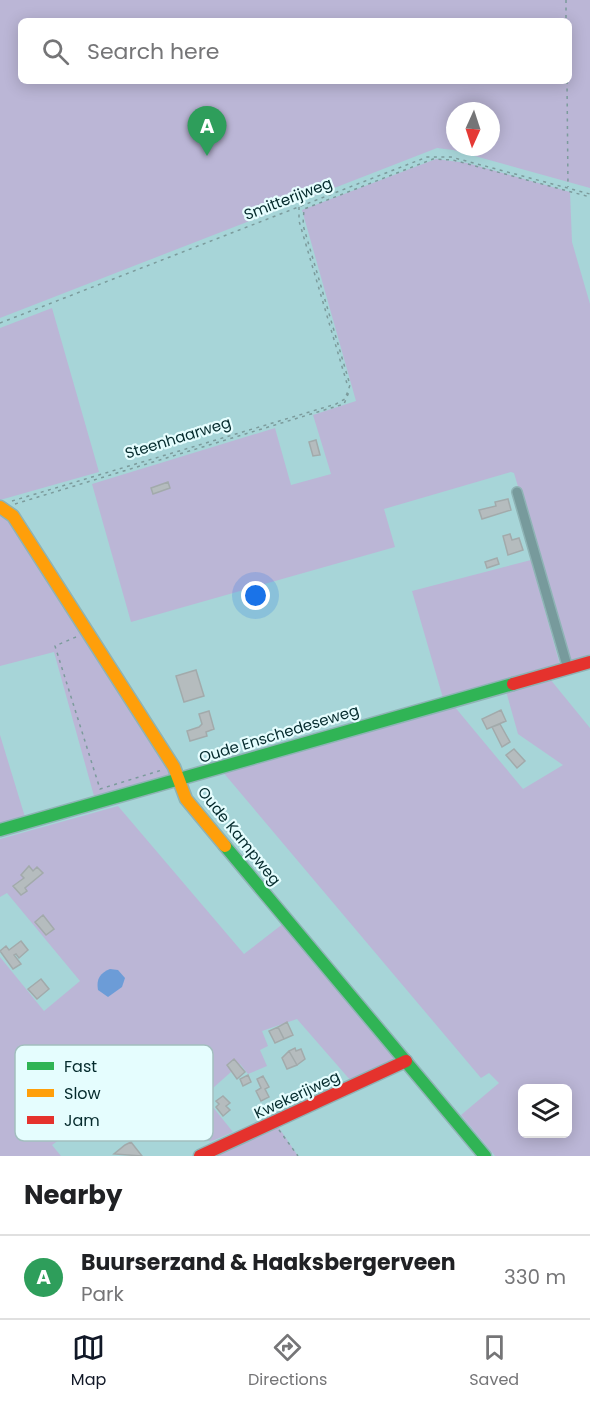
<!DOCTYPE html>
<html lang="en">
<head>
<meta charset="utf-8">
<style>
  :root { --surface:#fff; --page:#f6f6f6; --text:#202124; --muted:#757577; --line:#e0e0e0; --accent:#111827 }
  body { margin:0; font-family:Poppins,sans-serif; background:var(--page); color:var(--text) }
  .controls { position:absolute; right:18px; bottom:18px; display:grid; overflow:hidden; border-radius:9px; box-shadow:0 3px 15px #0003 }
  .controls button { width:54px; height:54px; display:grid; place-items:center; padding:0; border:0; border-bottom:2px solid var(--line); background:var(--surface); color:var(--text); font:30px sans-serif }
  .compass { position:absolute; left:446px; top:102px; width:54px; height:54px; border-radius:50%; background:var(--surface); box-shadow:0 3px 15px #0003; rotate:183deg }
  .you { position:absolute; left:256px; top:596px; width:21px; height:21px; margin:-15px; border:4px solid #fff; border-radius:50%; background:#1a73e8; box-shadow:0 0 0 9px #1a73e833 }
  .badge { display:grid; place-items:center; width:39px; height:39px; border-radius:50%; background:var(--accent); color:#fff; font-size:20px; font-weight:700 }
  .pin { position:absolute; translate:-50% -50px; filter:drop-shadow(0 2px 3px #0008) }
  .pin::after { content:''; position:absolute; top:32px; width:21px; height:18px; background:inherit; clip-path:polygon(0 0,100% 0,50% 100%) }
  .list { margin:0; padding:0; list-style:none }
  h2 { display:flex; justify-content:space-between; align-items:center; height:78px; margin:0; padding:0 24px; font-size:26px }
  h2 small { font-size:20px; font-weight:400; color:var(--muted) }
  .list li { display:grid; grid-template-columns:39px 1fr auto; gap:18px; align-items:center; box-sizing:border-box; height:84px; padding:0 24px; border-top:2px solid var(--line) }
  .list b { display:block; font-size:22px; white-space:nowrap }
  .list p { margin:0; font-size:20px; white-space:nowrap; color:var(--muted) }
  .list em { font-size:20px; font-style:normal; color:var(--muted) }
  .icon { flex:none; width:33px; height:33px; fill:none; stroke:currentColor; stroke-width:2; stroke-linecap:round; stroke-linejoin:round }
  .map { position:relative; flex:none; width:590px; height:1156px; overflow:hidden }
  .search { position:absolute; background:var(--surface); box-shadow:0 3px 15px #0003; left:18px; right:18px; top:18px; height:66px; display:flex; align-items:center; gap:15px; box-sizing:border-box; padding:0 21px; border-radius:9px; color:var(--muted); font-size:22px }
  .sheet { height:162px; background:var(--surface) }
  nav { display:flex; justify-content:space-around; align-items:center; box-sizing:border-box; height:84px; border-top:2px solid var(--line); background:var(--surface); font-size:16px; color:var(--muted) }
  nav a { display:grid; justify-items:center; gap:3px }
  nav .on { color:var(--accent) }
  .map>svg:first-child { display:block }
</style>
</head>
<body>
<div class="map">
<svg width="590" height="1156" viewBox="0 0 590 1156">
  <rect width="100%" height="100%" fill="#a7d5d8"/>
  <path fill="#bbb6d6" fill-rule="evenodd" d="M0,0H590V188L453,150L437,148L0,318ZM21,21H569V81H21ZM455,111H491V147H455Z
    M436,159L467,163L570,192L572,242L590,304V656L572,661L569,659L514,473L511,472L384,509L395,547L131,622L92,484L275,428L291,485L331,474L313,415L356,401L302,210Z
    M52,308L99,472L0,500V328Z
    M0,512L15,529L173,774L94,796L54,652L0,666Z
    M531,560L560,665L443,698L412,591Z
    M550,679L590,728V1156H495L461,1115L499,1083L489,1073L481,1078L222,771L454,706L523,789L563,765L518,734L506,691ZM522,1088H568V1134H522Z
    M0,735L25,817L0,824Z
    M118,806L244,954L284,923L397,1058L351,1081L297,1019L262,1031L268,1046L260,1050L267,1066L248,1074L240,1064L204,1096L233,1132L210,1142L153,1071L52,1145L61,1156H0V957L44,1011L80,981L7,893L0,897V839Z
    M277,1125L298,1156H210Z"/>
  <path fill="#6c9cd7" d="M110,969L118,970L125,978L122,987L108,997L98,990C96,979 100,973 110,969Z"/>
  <path fill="#b5bcbe" stroke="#a2aaab" stroke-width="1.5" d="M316,440L320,455L313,456L309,442Z
    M168,482L170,488L153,494L151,488Z
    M508,499L511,510L482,519L479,510L496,506L495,502Z
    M510,534L512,540L519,538L523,550L508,555L503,536Z
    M497,558L499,564L487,568L485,562Z
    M196,670L204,696L184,702L176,676Z
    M501,710L506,721L487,729L482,719Z
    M209,711L214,729L206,732L207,736L190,741L187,731L199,727L202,724L199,714Z
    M500,724L510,742L502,747L492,727Z
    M514,749L525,761L517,768L506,755Z
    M29,866L33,871L37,867L43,873L25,888L27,891L21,895L13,886L24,878L21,875Z
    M43,915L54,929L46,935L35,922Z
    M21,941L28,950L19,958L16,954L14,955L21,964L13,969L0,951L6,946L9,950Z
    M41,979L49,989L37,999L28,989Z
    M287,1022L293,1035L284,1039L278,1027Z
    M278,1027L284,1039L275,1043L269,1031Z
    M295,1048L296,1051L301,1049L305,1059L297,1065L289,1051Z
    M289,1051L297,1065L287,1069L282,1058Z
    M234,1059L245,1072L237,1079L227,1065Z
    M248,1075L251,1082L243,1086L240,1079Z
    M263,1076L269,1087L265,1089L269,1097L261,1101L256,1091L261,1088L257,1079Z
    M223,1096L230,1103L226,1106L230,1110L223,1116L216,1107L219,1104L216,1101Z
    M131,1142L142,1156L114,1154L125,1145Z"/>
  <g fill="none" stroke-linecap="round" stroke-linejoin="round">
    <g stroke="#8eb3b5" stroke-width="12">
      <path id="street" d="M517,492L568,669"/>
    </g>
    <g stroke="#8eb3b5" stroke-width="15">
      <path id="fast" d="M0,830L513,684
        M225,846L485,1156"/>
    </g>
    <g stroke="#8eb3b5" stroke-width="15">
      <path id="slow" d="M0,507L13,516L174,767L186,799L225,846"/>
    </g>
    <g stroke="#8eb3b5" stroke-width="15">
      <path id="jam" d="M513,684L590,662
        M200,1156L406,1061"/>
    </g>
    <path stroke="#7c9b9c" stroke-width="1.5" stroke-dasharray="3 4.5" stroke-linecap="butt" d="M566,0V21
      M567,81L568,187
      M299,207V221L348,387
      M0,323L427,157H451L590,194
      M12,501L336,404L345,399L350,385L303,225L304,209L433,159L453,160L590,197
      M15,504L344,404L349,392
      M76,637L55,646L100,789L162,770
      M279,1130L298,1156"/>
    <use href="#street" stroke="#779a9c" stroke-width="9"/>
    <use href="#fast" stroke="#30b455" stroke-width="12"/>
    <use href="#slow" stroke="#ff9f0a" stroke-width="12"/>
    <use href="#jam" stroke="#e5322d" stroke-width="12"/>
  </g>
  <g text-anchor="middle" stroke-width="4.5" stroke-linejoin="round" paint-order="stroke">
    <g font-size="15" fill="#042a2c" stroke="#e5fdfe">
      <text transform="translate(288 199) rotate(-21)" y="5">Smitterijweg</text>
      <text transform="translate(178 438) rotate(-17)" y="5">Steenhaarweg</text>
      <text transform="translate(279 734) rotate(-17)" y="5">Oude Enschedeseweg</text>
      <text transform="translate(239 836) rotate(51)" y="5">Oude Kampweg</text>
      <text transform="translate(297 1095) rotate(-25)" y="5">Kwekerijweg</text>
    </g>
  </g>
  <rect x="15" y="1045" width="198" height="96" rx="9" fill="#e5fdfe" stroke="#a2bebf" stroke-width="1.5"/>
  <rect x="27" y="1062" width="27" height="8" fill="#30b455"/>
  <rect x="27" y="1089" width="27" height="8" fill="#ff9f0a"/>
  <rect x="27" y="1116" width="27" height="8" fill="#e5322d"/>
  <g font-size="16" fill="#042a2c">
    <text x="64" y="1072">Fast</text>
    <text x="64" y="1099">Slow</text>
    <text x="64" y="1126">Jam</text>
  </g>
</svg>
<div class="controls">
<button><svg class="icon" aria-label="layers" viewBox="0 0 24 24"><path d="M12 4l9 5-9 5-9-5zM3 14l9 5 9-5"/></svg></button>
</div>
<svg class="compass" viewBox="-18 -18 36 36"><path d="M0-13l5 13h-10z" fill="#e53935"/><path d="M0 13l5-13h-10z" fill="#757577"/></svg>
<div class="you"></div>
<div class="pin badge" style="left:207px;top:156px;background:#2e9e5b">A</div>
<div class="search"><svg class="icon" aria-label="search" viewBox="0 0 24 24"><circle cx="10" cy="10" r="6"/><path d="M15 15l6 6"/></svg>Search here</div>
</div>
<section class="sheet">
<h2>Nearby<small></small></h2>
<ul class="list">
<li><span class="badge" style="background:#2e9e5b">A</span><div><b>Buurserzand &amp; Haaksbergerveen</b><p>Park</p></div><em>330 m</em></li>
</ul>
</section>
<nav>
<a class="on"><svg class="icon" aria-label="map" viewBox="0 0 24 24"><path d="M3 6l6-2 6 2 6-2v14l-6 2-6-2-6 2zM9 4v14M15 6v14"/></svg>Map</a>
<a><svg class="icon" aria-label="directions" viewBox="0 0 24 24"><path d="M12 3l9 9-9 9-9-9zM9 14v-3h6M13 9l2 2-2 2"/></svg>Directions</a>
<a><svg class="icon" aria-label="saved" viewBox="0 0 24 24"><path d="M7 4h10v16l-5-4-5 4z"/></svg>Saved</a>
</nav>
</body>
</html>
